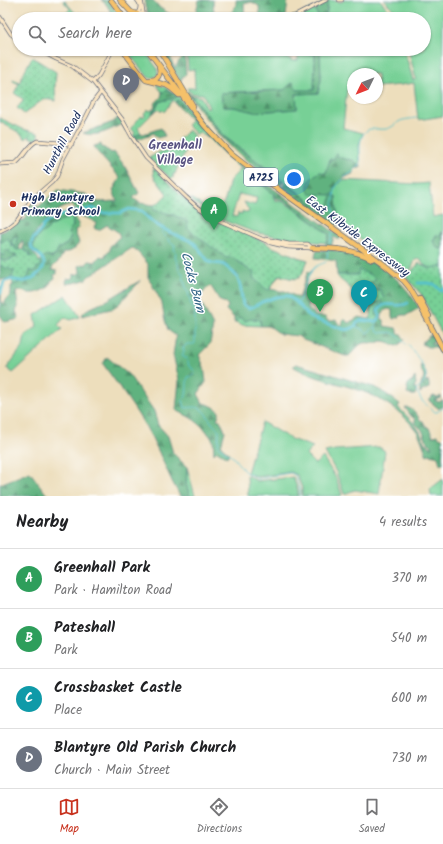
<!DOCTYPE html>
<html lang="en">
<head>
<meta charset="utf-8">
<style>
  :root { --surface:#fff; --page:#f2f2f2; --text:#202124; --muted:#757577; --line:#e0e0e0; --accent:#c8321e }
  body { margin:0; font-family:Kalam,sans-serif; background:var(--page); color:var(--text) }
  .compass { position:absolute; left:347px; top:68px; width:36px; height:36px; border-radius:50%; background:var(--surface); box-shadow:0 1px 3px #0004; rotate:227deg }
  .you { position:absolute; left:294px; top:179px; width:14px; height:14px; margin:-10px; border:3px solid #fff; border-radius:50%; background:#1a73e8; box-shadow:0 0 0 6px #1a73e833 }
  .badge { display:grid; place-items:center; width:26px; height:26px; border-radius:50%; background:var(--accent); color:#fff; font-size:13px; font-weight:700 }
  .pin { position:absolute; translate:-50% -33px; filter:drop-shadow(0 1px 2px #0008) }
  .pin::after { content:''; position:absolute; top:21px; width:14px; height:12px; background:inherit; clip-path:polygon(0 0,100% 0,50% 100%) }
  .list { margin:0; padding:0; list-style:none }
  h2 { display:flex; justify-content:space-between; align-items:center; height:52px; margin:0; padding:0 16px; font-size:17px }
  h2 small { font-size:13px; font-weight:400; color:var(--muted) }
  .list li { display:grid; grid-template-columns:26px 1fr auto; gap:12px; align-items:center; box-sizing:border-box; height:60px; padding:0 16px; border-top:1px solid var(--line) }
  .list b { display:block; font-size:15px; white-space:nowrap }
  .list p { margin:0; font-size:13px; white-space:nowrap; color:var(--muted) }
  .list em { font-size:13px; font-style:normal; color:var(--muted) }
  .icon { flex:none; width:22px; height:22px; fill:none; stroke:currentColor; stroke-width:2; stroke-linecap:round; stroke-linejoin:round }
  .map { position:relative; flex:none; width:443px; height:496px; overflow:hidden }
  .search { position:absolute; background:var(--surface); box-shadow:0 1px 3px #0004; left:12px; right:12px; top:12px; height:44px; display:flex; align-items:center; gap:10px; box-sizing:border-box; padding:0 14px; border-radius:22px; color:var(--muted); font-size:15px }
  .sheet { height:292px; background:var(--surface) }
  nav { display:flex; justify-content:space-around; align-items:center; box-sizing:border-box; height:56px; border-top:1px solid var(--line); background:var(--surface); font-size:11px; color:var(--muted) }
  nav a { display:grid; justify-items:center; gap:2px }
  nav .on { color:var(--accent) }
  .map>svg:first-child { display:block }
</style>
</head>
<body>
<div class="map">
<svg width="443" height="496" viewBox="0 0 443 496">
  <defs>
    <pattern id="forest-firs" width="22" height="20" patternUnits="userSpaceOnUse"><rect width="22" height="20" fill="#61b27f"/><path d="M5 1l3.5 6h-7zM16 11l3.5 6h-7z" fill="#4f916b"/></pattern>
    <pattern id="park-dots" width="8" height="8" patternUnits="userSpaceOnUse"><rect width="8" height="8" fill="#77d096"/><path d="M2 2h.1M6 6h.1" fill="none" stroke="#61a97e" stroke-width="1.8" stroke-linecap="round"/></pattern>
    <pattern id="garden-furrows" width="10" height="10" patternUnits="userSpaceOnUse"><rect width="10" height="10" fill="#77d096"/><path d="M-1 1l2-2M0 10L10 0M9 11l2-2" fill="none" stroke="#61a97e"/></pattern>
  </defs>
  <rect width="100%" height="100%" fill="#fff"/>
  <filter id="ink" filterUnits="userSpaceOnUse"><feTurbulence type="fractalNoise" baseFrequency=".025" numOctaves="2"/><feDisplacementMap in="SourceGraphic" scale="8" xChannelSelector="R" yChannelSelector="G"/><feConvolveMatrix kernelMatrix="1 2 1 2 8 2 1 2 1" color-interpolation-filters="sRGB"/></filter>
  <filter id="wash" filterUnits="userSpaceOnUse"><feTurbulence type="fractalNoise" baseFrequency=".012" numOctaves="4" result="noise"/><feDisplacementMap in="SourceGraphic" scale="16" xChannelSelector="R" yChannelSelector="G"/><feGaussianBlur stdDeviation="0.9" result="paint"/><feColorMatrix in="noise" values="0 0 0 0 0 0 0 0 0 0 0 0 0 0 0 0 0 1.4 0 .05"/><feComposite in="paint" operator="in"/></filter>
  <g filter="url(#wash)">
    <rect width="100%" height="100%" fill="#eddebc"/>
    <path fill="#77d096" stroke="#49807a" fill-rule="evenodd" d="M64,0L76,14L75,15L78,18L77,19H65L62,17L70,9L63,1Z
      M330,0L341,2L344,0H380L388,9L393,19H328L326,17L328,1Z
      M384,0H443V116L418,120L414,83L401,85L377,87V74H353V89H347L343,128L363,133L359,145L360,164L361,166L360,168H355L354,173L344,178L342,180L417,184L429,183L433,217L443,215V266C435,269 423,269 421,259L415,260L412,268L406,273L371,246L338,224L335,197H332L326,213L225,137L191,95L201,97L207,108H209L203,94C196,94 190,95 187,88H195L194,69L188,70L187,49H283L284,57L291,59V61L298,60V54L315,53V91C283,89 252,91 221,93L223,107H234L254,112L297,109L296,94L318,93L321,80L320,50L343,51V49H404L413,80L416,79L408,49H424V19H397L393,9Z
      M311,9H315L319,19H288Z
      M125,49H143L157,68L158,74L155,77L149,78L148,77Z
      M157,84L165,87L175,93L230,155L207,133L204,135L199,132L196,136L194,132L187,125L191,121L189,118L191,119L200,129V123L179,101L176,102L177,105L173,100L164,112L162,110L161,112L158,109L154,113L159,102C166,99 171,100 177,97L162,92L157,86Z
      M154,108L152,114L138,128L141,133L134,137L133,135L135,133L131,128C135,124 137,119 142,116L143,117L145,115L144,113L148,109L150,111Z
      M238,170H242L274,194L273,196L275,200L284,202L330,234L327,243L294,240L254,232L222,220L193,202L191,198L216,215L225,200L230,180L238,172ZM239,194L257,198L255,205L244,202L249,211L248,213L242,211V214L238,213L237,217L232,216Z
      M68,216H70L72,217L73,226L70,229C72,243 68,243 58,249L57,253C53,258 50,258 43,257L42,258C39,253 38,253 33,248L35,240L37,238L39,235L49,226L56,224L64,219H67Z
      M66,295L80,317L71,320L65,317L58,325L62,329L13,373L7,368L23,346L25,335L37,327L35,315Z
      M240,317C246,320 253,318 260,320V323L261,326L240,325L236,322Z
      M262,422L291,439L313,447L306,455L315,464L323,457L336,478L342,495L339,496H302V488L297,475L291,472L258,477L247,473Z
      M379,447L385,451L379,494L355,490L344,494L336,472L325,452L335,450Z
      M187,467L195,496H190L186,484Z
      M247,475L257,481L293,477L298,490V496H248Z
      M443,479V496H431L430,489Z"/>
    <path fill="url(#forest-firs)" stroke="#3e706e" d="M101,0H108L122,19H115L106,4Z
      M145,0H153L160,8L178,19H147L148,13L145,7Z
      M199,0H213L214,14L218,18L230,15L236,5V0H288L286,16L260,19L259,6L252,2L244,4L245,19H194Z
      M328,1L326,17L328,19H319L315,9H311Z
      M161,49H167C171,55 171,62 175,68L179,61L185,55L186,75L182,77V79L180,81Z
      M297,49H343L344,51H320L321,80L318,93L296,94L297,109L254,112L234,107H223L221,93L284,90L293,82L297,90H314L315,54H298Z
      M167,90L173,93L177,97C171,100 166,99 159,102L154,113L152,114L154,108L155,106L154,104L161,97L162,92H164Z
      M187,91L191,95L224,137L283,182L280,186C262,172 243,159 227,143C212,127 199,109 186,92Z
      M176,100L179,101L203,128L201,130L191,119L189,118L177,105L176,102Z
      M119,117L127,130L126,131L122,124C110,130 96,138 83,133L113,122Z
      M161,128L165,136L157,138L153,133L149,136L137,139L138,143L134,137L141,133L143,134Z
      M207,133L230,155L246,169L341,237L339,240L334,237L331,247H326V243H327L329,234L285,201L275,198L274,194L235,164L205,135Z
      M101,144V146L112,153L114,152L124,165L139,193L133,198L140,203L154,205L155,210L183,198C197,209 212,219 228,226L231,257L254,273L270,247H272L300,258L308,260C299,280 302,282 279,275L270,289L280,291H285L299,298L301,292L305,279L308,271L310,272L311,270H312L305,284L308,286L307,293L312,298L307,305V308L309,309L311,312H313L315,316L325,317L328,321H331L336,320L340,325L343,324L342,321L343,319H345L348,323L359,317L369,319L372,316C370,310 368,304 373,300L376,301L382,295L380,291L381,290H374L375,288L378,289L371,287L372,288V290L367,293L362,288L373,282L369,274L365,273L359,270V275H337L336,261L315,258L316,251C323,250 331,249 338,251C372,256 403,278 419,308L407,315H401L399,318H398L397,317L394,319L392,318V310L388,309L384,311L381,318L384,320V326L396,328L398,330V333L401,334L405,340L397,346C391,344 387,341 381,341C375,345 368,341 361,344C358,346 352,353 349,356H345L314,344L303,340L298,336L280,334L272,328L267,326H261L260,320C254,318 250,319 245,321L240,317L236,322H234V318L226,310L228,306L226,303L220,301L212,288L210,286L207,288L199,298L213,326L210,344L199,355L204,367L206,382L198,394L203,403C209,405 215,406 219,412V415L217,419L220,420L225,431L221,446L229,453L227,457L217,451L214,454L213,440L204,428L193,419L176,410L179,380L173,355L176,336L168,330L164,317L162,303L148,277V264L135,249L132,248L97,271L95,273C95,274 90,275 89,276C85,279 89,278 84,280C79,282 73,283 67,284L66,282L67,279L73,278V275L78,274L80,272L79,266L84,264L86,265L87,263L89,261L96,262L97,259L100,256L103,257L106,255V253L110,251V246C114,243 116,239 120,237L118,232L107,225L99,230L95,229L94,227L96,223C88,218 82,215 74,215L73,217L76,218L79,227L78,229L75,230C75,234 78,238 79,243C74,249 72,253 64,252L59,261L52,268V270L57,271V274L54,275L55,278L51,281L49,287C43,290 36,294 29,293C24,292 22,290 16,292L18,307L16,311L19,319L5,322L0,315V287L2,286L1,302L3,304L11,294V286L28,278L30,271L36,270C39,264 43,251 51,258L55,256L57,253L58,249L67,244L71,237L68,234L70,229L73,226L72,217L70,216H68L66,220L64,219L55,224L49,226L48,229L39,235L37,239L35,240L33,247L36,251L39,253L40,256L32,249L31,244L33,239L42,229L47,222L68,212H74L79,211L72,205C68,206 63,207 60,209C51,214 30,235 30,246C29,250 34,253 36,256L34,255L31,257L26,252L25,250H23V241L22,240L21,244L19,245L20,247L19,250L15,249L14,248L16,240L18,238L13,237L12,243L14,245L13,247L11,246L9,242V239L8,238L2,242L0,241V232L4,231L19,220H22L23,221L28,216L24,213L29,204L36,205L38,207L58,190L85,194L98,202L117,201L113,190L120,178L94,148V146Z
      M336,152L337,153L338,157L345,159L353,160L358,164H360L361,166L360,168H355L354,173L344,178L340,183L335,186L334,194L332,195L310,194C304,183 311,177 320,172L326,173L330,159H334L335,156Z
      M285,183L326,213L332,196H336L338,224L336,226L282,187Z
      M442,231L443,249H441L436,247L433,241L436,235L440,236Z
      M5,249L16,254L17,256L16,257H14L13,259C8,260 5,262 0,259V254L4,256Z
      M0,265L14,270V274L11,278L0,280Z
      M141,280L115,308L82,316L83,313L86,310L106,301Z
      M431,335H432L435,337L434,342H431V344H436L437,345L438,344L443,352V364L442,359L437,347H428L421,344L423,341H425L426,339L428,338L429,336Z
      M107,357L129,375L154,411L158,425L168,436L173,453L187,467L186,484L190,496H180C169,478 162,457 152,438C138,412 120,388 103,364Z
      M296,364C313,369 330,374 347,379C356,382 365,384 374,387C383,391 392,398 400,404L398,407C406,415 415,423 420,432C422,436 423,441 426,444H428L430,447H432V446L427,441L422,430L415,423V418H413L412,417C409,414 408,411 405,408L408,407L410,409H412L416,413L420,420L423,421L425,425L429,428L433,436L438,435L439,437L442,438L443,441L442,444L443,445L442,457L443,463L442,464H440L438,457L436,455L432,456L430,454L427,455H426V452C422,444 421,436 415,429C404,415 391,405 375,397C366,392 356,389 346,386C328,381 310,376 294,367V365Z
      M421,364C426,372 427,373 425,382H427L428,380L429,384V388L424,390L420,393V388L421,385V383L424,378L423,373L422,372L420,368Z
      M415,377L416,384L414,387L416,390L415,395H410L407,394L408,390L407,387L409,382H410L413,381L414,378Z
      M433,396H434L437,398L441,396V398L434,400L439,402L443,400V407H441L439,409L432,403L429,401Z
      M30,472L47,495L46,496H0V484Z"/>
    <path fill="url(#park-dots)" stroke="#49807a" d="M32,57L56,72L55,87L56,101L44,99L24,114L17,108L24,100L14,93L19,84L13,81V79L20,82L23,74Z
      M0,118L23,129L38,133V139H35L34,140L28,136L26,139L18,132L0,122Z
      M188,130C192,132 194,135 193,140L179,163L175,174H173V177H174L171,179L149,158L161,151L162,152L167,151L169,153L175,144H176L179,139Z
      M153,169H155L191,205L216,220L267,243L270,246L300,258L308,260C299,280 302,282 279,275L269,290L266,289L253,278L254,273L231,257L226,258L188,229L187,221L171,214L154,210V205L158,203L167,194L154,177Z
      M13,237L18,238L16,240L17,245L15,246V249L25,250L26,252H29L30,254L29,255L31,257L34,255L37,257L39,261L41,262V265L40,267H37L36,271H30L28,278L13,285L12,277L14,272V270H10L9,268H5L0,265V259C5,262 8,260 13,259L14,257H16L17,256L16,254H12L9,251L5,249L4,251L5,256L0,254V241L2,242L8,238L9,239V242L11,243V246L13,247L14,245L12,243L13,238Z
      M419,263L428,268L441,267L443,266V336L421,294L406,277Z
      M359,270C365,273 372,274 376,279L371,283L363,287L362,288L367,293L372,290V288L370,286C373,284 375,285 378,287V289L375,288L374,290H381V293L383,294L382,295L384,297L379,302L376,303L373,300L371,301L369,307C361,302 355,293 348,286C344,282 339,280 337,275H358Z"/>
    <path fill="url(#garden-furrows)" stroke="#49807a" d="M382,302L383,304L379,305L376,310C375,314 380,318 375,321L369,320C376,310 365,307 382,302Z"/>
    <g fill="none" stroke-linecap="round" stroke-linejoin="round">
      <path stroke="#54c1cc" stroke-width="1" d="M335,223V217L333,209L335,190L337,185L345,177L354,171L361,164C360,154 357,133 370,129C375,128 381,130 386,129C392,128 395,124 400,121C405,119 411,119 416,118
        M160,228C160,234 167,236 169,241L175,245L174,249L176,252L175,257L178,264L179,269L183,274L186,289L188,292L191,304L192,307L195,310V324
        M329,246L333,231
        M327,258L328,251
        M298,304C302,295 308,274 314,268C317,265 322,264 326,262
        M374,323L376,324V330L379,333C397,331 394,333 406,344
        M355,326L362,329L367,333L375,327
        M195,327V326
        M409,345C413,351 428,370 426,377C426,382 420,387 416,390L422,401L435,412H437L443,408
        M185,398C188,391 186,384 188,377L192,376L195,372L192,368L189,366L187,358H185L182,356L184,351L183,348L187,344H194L195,343V329
        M183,400L185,408C188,408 191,407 194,407C204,407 207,417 212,423C214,426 217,428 219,430L218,446L233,457L245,472L258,479L290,473L295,475L300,490V496"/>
      <path stroke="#54c1cc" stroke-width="3" d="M81,211L93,208L102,213
        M418,283H427L434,284L441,291L443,288
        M0,294L1,293L4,282C6,281 8,280 10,280C15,279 20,282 25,281C32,280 45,270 44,263C44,257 36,253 32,249L31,244L33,239L42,229L43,226L47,222L68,212L81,211L92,216L100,213H120L129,209L142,211C154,227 173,234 191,241L195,244L209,262C214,264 218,263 222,264C225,265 228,268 230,270C243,279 240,291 243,305L249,308L253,307L262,302L276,297L283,296H288L295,301L310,317L314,319L343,329C347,330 352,329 355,326C357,323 356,323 360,321C364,319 371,322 376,322L378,320L380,316L378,310C387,298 397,310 408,303"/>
    </g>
  </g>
  <g filter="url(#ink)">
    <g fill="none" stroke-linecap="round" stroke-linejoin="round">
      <g stroke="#646c7f" stroke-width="4.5">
        <path id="secondary" d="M137,0C141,4 141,8 138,13
          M141,0L142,5L144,19
          M339,0H342
          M0,17L11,34L19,40
          M135,19L136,15L138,13H141L144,15
          M276,19L295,16L326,0
          M37,49L56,59L72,66L93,82L122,119L132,137L146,158L186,197L196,206L218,220L271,243L288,247L312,248
          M93,82L99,75L113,49
          M0,164L16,163C24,157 28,145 37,141L72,144
          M0,231L8,227L16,221L31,200L52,182L57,176L63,159L86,117L94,101L101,92
          M266,239L289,244H308L312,248"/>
      </g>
      <g stroke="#646c7f" stroke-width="6">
        <path id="highway" d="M111,0L125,19
          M120,0L131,12L137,14
          M122,49L140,73L146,80L166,85L171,88L179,95
          M147,49L204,125L218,140L231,154L253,171L382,263L404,281L409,287L418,302L443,349
          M159,49L193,106
          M149,80C158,81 161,74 159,67
          M312,248C333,248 353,249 372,259
          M420,299L429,316"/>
      </g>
      <use href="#secondary" stroke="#fbe6c4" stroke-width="3"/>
      <use href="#highway" stroke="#f5c16b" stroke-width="4.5"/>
    </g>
  </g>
  <circle fill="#c8321e" stroke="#fff" stroke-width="1.5" cx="13" cy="204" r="4"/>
  <g text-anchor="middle" stroke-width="3" stroke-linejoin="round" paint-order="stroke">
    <rect fill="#fff" stroke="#5f6d8e" stroke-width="1" x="244" y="168" width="34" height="18" rx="3"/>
    <g font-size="11" font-weight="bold" fill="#1b2f5e">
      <text x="261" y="181">A725</text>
    </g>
    <g font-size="12" fill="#1b2f5e" stroke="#fff">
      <text transform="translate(62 143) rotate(-62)" y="4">Hunthill Road</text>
      <text transform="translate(358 236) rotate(37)" y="4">East Kilbride Expressway</text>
    </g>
    <g font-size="12" font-weight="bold" fill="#1b2f5e" stroke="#fff" text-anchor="start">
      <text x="21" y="201">High Blantyre<tspan x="21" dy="14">Primary School</tspan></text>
    </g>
    <g font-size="13" font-weight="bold" fill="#595382" stroke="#fff">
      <text x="175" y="149">Greenhall<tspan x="175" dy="15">Village</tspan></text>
    </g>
    <g font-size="13" font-style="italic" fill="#2f6284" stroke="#fff">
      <text transform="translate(194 282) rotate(75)" y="5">Cocks Burn</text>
    </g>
  </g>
</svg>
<svg class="compass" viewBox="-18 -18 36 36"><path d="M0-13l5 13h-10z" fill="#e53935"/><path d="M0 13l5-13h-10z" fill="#757577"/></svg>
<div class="you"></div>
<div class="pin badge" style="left:214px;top:230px;background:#2e9e5b">A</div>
<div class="pin badge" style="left:320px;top:312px;background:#2e9e5b">B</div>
<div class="pin badge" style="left:364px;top:313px;background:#0f9aa8">C</div>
<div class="pin badge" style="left:126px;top:101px;background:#6b7280">D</div>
<div class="search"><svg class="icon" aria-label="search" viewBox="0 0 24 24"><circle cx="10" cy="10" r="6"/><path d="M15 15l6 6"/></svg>Search here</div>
</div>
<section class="sheet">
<h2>Nearby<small>4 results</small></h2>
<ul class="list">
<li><span class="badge" style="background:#2e9e5b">A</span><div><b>Greenhall Park</b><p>Park · Hamilton Road</p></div><em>370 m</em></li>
<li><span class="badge" style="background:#2e9e5b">B</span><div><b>Pateshall</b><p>Park</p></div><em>540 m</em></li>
<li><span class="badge" style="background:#0f9aa8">C</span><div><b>Crossbasket Castle</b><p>Place</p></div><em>600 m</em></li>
<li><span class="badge" style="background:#6b7280">D</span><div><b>Blantyre Old Parish Church</b><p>Church · Main Street</p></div><em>730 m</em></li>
</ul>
</section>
<nav>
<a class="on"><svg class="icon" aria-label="map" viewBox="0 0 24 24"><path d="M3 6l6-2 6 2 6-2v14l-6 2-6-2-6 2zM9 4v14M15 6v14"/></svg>Map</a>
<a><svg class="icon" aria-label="directions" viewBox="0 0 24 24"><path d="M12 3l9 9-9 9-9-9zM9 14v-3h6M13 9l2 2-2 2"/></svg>Directions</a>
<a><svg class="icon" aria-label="saved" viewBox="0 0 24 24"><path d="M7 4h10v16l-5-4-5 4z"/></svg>Saved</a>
</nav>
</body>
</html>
